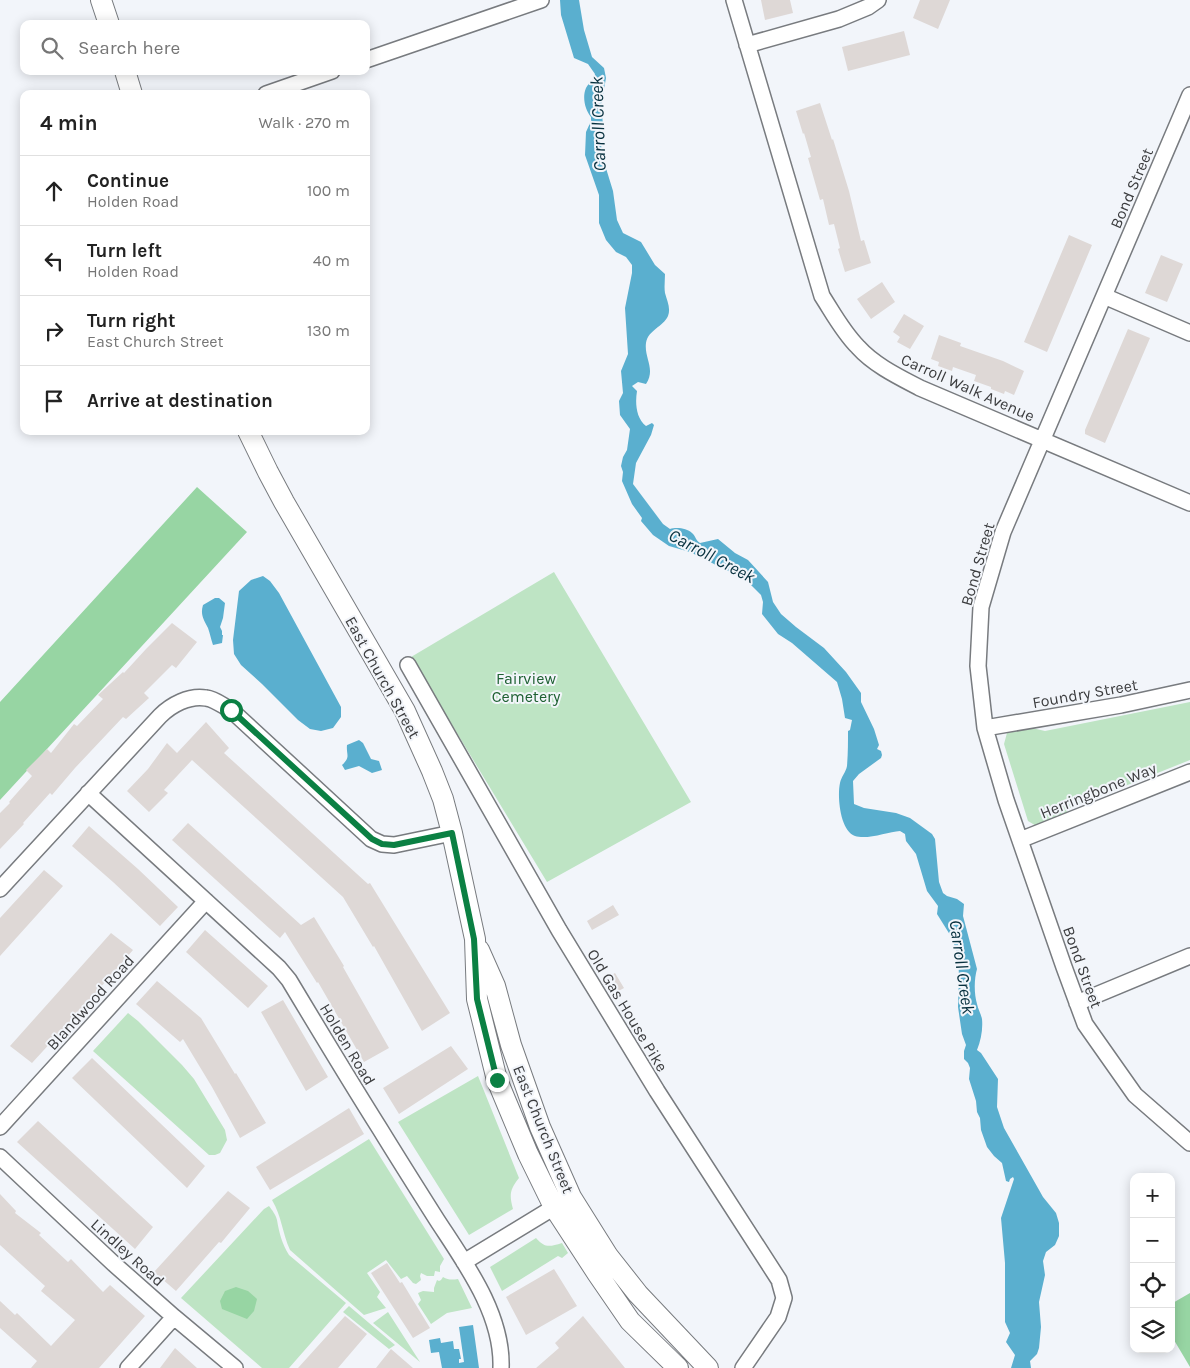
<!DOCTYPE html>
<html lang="en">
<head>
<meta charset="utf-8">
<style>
  :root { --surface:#fff; --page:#f6f6f6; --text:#222; --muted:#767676; --line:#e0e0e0 }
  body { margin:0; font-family:Karla,sans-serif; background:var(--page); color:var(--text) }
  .controls { position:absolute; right:15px; bottom:15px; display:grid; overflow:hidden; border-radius:10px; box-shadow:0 2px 12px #0003 }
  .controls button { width:45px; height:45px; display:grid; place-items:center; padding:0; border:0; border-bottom:1px solid var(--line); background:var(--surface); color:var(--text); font:25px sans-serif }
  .stop { position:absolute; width:15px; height:15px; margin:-11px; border:4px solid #0b8043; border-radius:50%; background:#fff }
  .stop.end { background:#0b8043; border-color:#fff; box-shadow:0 1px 5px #0008 }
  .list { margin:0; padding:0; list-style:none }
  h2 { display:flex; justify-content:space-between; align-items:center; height:65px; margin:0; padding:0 20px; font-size:21px }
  h2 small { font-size:16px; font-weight:400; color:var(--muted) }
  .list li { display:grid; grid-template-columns:32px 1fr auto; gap:15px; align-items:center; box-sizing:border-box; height:70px; padding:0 20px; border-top:1px solid var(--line) }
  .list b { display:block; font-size:19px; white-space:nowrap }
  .list p { margin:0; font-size:16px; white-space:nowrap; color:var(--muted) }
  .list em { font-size:16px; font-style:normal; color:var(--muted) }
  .icon { flex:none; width:28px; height:28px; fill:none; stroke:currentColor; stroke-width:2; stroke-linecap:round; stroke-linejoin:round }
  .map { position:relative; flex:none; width:1190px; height:1368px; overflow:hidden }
  .search { position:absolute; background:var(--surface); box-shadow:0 2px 12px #0003; left:20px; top:20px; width:350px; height:55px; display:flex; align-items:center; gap:12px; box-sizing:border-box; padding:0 18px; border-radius:10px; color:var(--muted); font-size:19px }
  .panel { position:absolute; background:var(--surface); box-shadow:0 2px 12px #0003; left:20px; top:90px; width:350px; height:345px; border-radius:10px }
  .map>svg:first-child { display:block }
</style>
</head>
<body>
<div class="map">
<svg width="1190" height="1368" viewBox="0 0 1190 1368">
  <rect width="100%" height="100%" fill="#f2f5fa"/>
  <path fill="#bee4c4" d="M554,572L691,802L547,882L411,657Z
    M1190,702V760L1070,808L1062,817L1038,827L1028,821L1004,744L1007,733L1032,728L1045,731Z
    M128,1013L138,1021L182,1065L194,1079L225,1130L227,1140L220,1153L215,1155H209L93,1051Z
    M478,1076L519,1178C510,1189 509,1195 513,1209L469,1235L398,1122Z
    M369,1139L444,1259L440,1266V1272L435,1271L434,1276H427L421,1273L420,1276L421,1280L416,1284L413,1283L407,1276L401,1279L386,1260L367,1273L380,1292L377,1297L386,1308L364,1315L290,1250C282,1232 282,1217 272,1200Z
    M269,1206C272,1210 276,1215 277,1220C279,1232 282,1244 289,1255L346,1303L289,1368H262L181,1298L264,1209Z
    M536,1238C545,1248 549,1247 562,1243L568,1253L562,1258L558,1256L502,1291L490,1267Z
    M443,1277C448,1280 452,1280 458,1279L472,1308L447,1313L431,1324L418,1304L421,1300L418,1293L423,1291L434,1292V1288L437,1280L439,1281L441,1280Z
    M349,1306L395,1345L389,1349L343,1312Z
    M388,1312L420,1362L373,1323Z"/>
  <path fill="#97d5a3" d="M197,487L247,532L0,800V702Z
    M236,1287L248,1291L257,1299L254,1311L247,1319L222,1309L220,1301L225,1291Z
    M1190,1293V1367L1171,1335V1304Z"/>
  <path fill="#5aafcf" d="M560,0H579L584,30L592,57L604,68L606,78L601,106L603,124L599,135L605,165L613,191L617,220L623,233L641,242L655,265L665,274C665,280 664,287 665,293C667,301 671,308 668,316C663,327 648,330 646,343C644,358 656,369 646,384L638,382L632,386L637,391C635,403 636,418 646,426L652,423L654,425L651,435L636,463L633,484L663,524L670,529C676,527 687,528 692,533C696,536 695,540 700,543L718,539L735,553L748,560L768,582L773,602L781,614L796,627L824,648L846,672L861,693V702L874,729L879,745L877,749L881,751L882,755L881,758L859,774L853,781L854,804L864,808L896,813L910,818L932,834L935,839L939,882L943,893L947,896L957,899L964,904L963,916L977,969C974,979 974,994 977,1004C978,1009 981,1014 982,1019C983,1029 981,1040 977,1050L981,1053L998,1079L997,1107L1004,1128L1043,1197L1056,1213L1059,1223V1236L1055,1245L1046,1252L1043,1261L1045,1275L1039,1302L1041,1327L1039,1348L1037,1354L1030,1361L1031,1368H1011L1015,1355L1006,1342L1010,1333L1005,1322V1263L1001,1218L1014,1179L1013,1177L1010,1179L1009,1182L1006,1181L1002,1163L994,1156L987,1147L981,1130L980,1118L977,1112L976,1101L969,1079L970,1068L968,1063L964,1059V1051L966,1045L962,1034L958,1007L959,976L958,956L952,938L937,914L938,906L927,891L916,854L906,841L905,834L900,831C888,832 867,840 855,836C840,831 837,796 840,783C841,777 846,772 847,766C848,754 848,742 848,731L850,730L852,720L845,718L842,699L837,682L792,643L778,634L762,614L763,602L761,595L739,573L728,571L690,552L669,546L653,535L641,521L642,518L632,504L622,481L623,472L621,466L623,457L627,450L630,429L620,415L619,401L623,393L621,371L628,354L625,308L632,273V265L626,257L616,252L606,240L599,223V195L585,155L586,132L591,121V117C585,110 582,97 586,88C589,82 594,80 595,74L588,64L574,58L561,15Z
    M263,576L270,581L279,593L341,707V717L333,728L321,731L310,729L298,720L262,684L241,665L234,654L233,640L239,591L251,580Z
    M215,598H219L225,603L223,618L220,627L222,631V635H223L222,643L213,645C211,639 210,634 208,628C204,620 200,615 203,605Z
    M359,740L363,743L371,759L379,761L382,770L372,773L359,766L345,770L342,765C351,757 346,755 347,745Z
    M473,1325L479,1368H442L439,1352L431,1353L429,1340L440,1338L441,1343L453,1341L454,1349H459L461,1359H459V1363L464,1362L459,1327Z"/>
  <path fill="#ded8d6" d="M761,0H790L793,13L765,20Z
    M920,0H950L938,29L913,18Z
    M904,31L910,55L848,71L842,47Z
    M820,103L832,140L833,139L849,191L861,241L864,240L871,263L845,272L838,249L840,248L834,224L829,225L823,199L820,200L808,158L811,157L804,133L803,134L796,111Z
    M1069,235L1092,245L1047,352L1024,342Z
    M1161,255L1183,264L1167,302L1145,293Z
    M882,282L895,302L871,319L857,299Z
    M904,314L924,326L910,349L897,342L900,337L893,332Z
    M1128,329L1150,338L1105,443L1085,434V430Z
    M939,335L961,343L960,346L1003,361L1024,371L1014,395L1005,391L1004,394L991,389V387L974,381L976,375L953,367L952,371L938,366L939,362L931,359Z
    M172,623L197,642L176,668L172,665L144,693L149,698L126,719L123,717L75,768L52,795L50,793L23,823L24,824L0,849V813L10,803L9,802L32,776L26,770L47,749L51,753L74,724L77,726L103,699L98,695L123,672L124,673L146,649Z
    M206,722L229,748L224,753L368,884L370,883L450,1013L422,1031L374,946L373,947L343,897L192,760L164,790L168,793L149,812L127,791L148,769L167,743L177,753Z
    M188,823L301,925L314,917L344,966L343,967L389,1048L364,1062L318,982L317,983L285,932L280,938L172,840Z
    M89,826L138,869L178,907L160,926L113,882L72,846Z
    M44,870L63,886L0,956V918Z
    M613,905L619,915L592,930L587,921Z
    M205,930L268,986L248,1008L186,952Z
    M111,933L133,950L86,1004L32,1063L10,1046Z
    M615,973L624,988L613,994L605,979Z
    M157,981L201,1018L235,1074L236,1073L266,1123L240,1138L212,1087L183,1039L180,1042L136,1004Z
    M283,1000L328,1077L306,1091L261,1012Z
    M451,1046L468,1069L399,1114L383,1088Z
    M92,1058L205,1166L187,1188L72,1078Z
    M349,1108L364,1134L270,1190L256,1167Z
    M38,1121L153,1227L135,1249L17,1142Z
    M228,1191L250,1208L221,1243L219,1242L176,1291L154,1272Z
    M0,1194L16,1211L15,1213L41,1233L39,1235L68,1262L71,1259L103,1292L110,1285L145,1316L99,1368H31L37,1361L0,1328V1301L15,1315L17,1313L51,1346L75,1320L41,1291L45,1286L0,1245Z
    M387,1263L400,1283L402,1282L430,1328L413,1338L371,1273Z
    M554,1269L577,1306L526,1335L506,1297Z
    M345,1316L367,1334L338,1368H298Z
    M583,1316L625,1368H536L559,1348L555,1343Z
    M175,1348L197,1368H160Z
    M391,1349L413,1368H376Z"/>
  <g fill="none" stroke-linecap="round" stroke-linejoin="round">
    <g stroke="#787b7f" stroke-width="18">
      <path id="minor" d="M734,0L822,296C833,313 843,332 858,347C874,365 899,377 920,388L1190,503
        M747,45L839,19L868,7L878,0
        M366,60L541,0
        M266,94L332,71
        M1190,95L1003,532L981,607L978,666L985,728L1006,800L1064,967L1085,1024L1135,1095L1190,1143
        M1104,296L1190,333
        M408,665L559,930L657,1091L779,1280L784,1298L778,1317L743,1368
        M985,728L1121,705L1190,690
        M88,793L279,968L289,980C319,1030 349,1080 380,1129C399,1160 418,1190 437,1220C465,1263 503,1314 501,1368
        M1020,840L1190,772
        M0,889L160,716C171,705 189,695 206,698C215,699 223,706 231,710L371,839L382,844L394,845L452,833
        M1077,1003L1190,956
        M0,1127L206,901
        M0,1157L114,1264L174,1317L235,1368
        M464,1262L561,1203
        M128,1368L174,1317"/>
    </g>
    <g stroke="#787b7f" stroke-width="22">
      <path id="major" d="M101,0L109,24
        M125,71L132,94
        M248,431L268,472L284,502L405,711L432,771L443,799L452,833L475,939L477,999L497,1080L528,1154L554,1207L597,1273L630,1321L678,1368
        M479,950L495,986L511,1045L540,1127L571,1197L608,1256L638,1294L708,1368"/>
    </g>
    <use href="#minor" stroke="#fff" stroke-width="15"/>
    <use href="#major" stroke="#fff" stroke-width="20"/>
  </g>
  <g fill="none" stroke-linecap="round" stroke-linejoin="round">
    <path stroke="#0b8043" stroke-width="6" d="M231,710L372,839L382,844L394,845L452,833L474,939L477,999L497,1080"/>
  </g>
  <g text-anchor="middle" stroke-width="4" stroke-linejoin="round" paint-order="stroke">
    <g font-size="16" fill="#3b3c3e" stroke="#f2f5fa">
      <text transform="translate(1131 188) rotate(-67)" y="6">Bond Street</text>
      <text transform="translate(968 387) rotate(24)" y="6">Carroll Walk Avenue</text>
      <text transform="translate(977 564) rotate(-74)" y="6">Bond Street</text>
      <text transform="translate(383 677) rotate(61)" y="6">East Church Street</text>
      <text transform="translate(1085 693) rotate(-10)" y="6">Foundry Street</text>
      <text transform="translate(1098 790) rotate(-22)" y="6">Herringbone Way</text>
      <text transform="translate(1083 967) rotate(70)" y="6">Bond Street</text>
      <text transform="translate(90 1002) rotate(-48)" y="6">Blandwood Road</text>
      <text transform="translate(628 1010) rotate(59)" y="6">Old Gas House Pike</text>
      <text transform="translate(348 1044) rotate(59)" y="6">Holden Road</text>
      <text transform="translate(544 1129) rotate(68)" y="6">East Church Street</text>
      <text transform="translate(128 1252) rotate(42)" y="6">Lindley Road</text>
    </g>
    <g font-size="16" fill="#1f6133" stroke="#f2f5fa">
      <text x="526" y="684">Fairview<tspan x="526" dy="18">Cemetery</tspan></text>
    </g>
    <g font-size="18" font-style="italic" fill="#07303e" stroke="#f2f5fa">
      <text transform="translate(598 124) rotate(-92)" y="6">Carroll Creek</text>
      <text transform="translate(712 556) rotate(28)" y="6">Carroll Creek</text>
      <text transform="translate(962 967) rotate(82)" y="6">Carroll Creek</text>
    </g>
  </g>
</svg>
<div class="controls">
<button>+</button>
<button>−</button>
<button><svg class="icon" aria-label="locate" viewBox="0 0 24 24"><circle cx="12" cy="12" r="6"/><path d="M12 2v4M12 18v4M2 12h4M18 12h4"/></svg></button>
<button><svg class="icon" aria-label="layers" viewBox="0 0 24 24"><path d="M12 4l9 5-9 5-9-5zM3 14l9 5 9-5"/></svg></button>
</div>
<div class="stop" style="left:231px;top:710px"></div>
<div class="stop end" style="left:497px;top:1080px"></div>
<div class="search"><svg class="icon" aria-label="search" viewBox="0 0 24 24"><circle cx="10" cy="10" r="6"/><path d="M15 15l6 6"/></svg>Search here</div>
<section class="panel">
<h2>4 min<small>Walk · 270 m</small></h2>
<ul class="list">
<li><svg class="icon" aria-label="ahead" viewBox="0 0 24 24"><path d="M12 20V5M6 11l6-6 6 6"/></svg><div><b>Continue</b><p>Holden Road</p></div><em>100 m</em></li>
<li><svg class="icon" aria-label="left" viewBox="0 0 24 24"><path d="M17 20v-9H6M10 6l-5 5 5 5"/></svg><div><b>Turn left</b><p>Holden Road</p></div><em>40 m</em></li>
<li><svg class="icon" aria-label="right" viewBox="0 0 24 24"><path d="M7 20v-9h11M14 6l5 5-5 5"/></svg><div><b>Turn right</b><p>East Church Street</p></div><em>130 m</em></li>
<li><svg class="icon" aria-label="arrive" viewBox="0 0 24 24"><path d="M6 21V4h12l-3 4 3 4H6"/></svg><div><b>Arrive at destination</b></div></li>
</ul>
</section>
</div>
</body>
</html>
